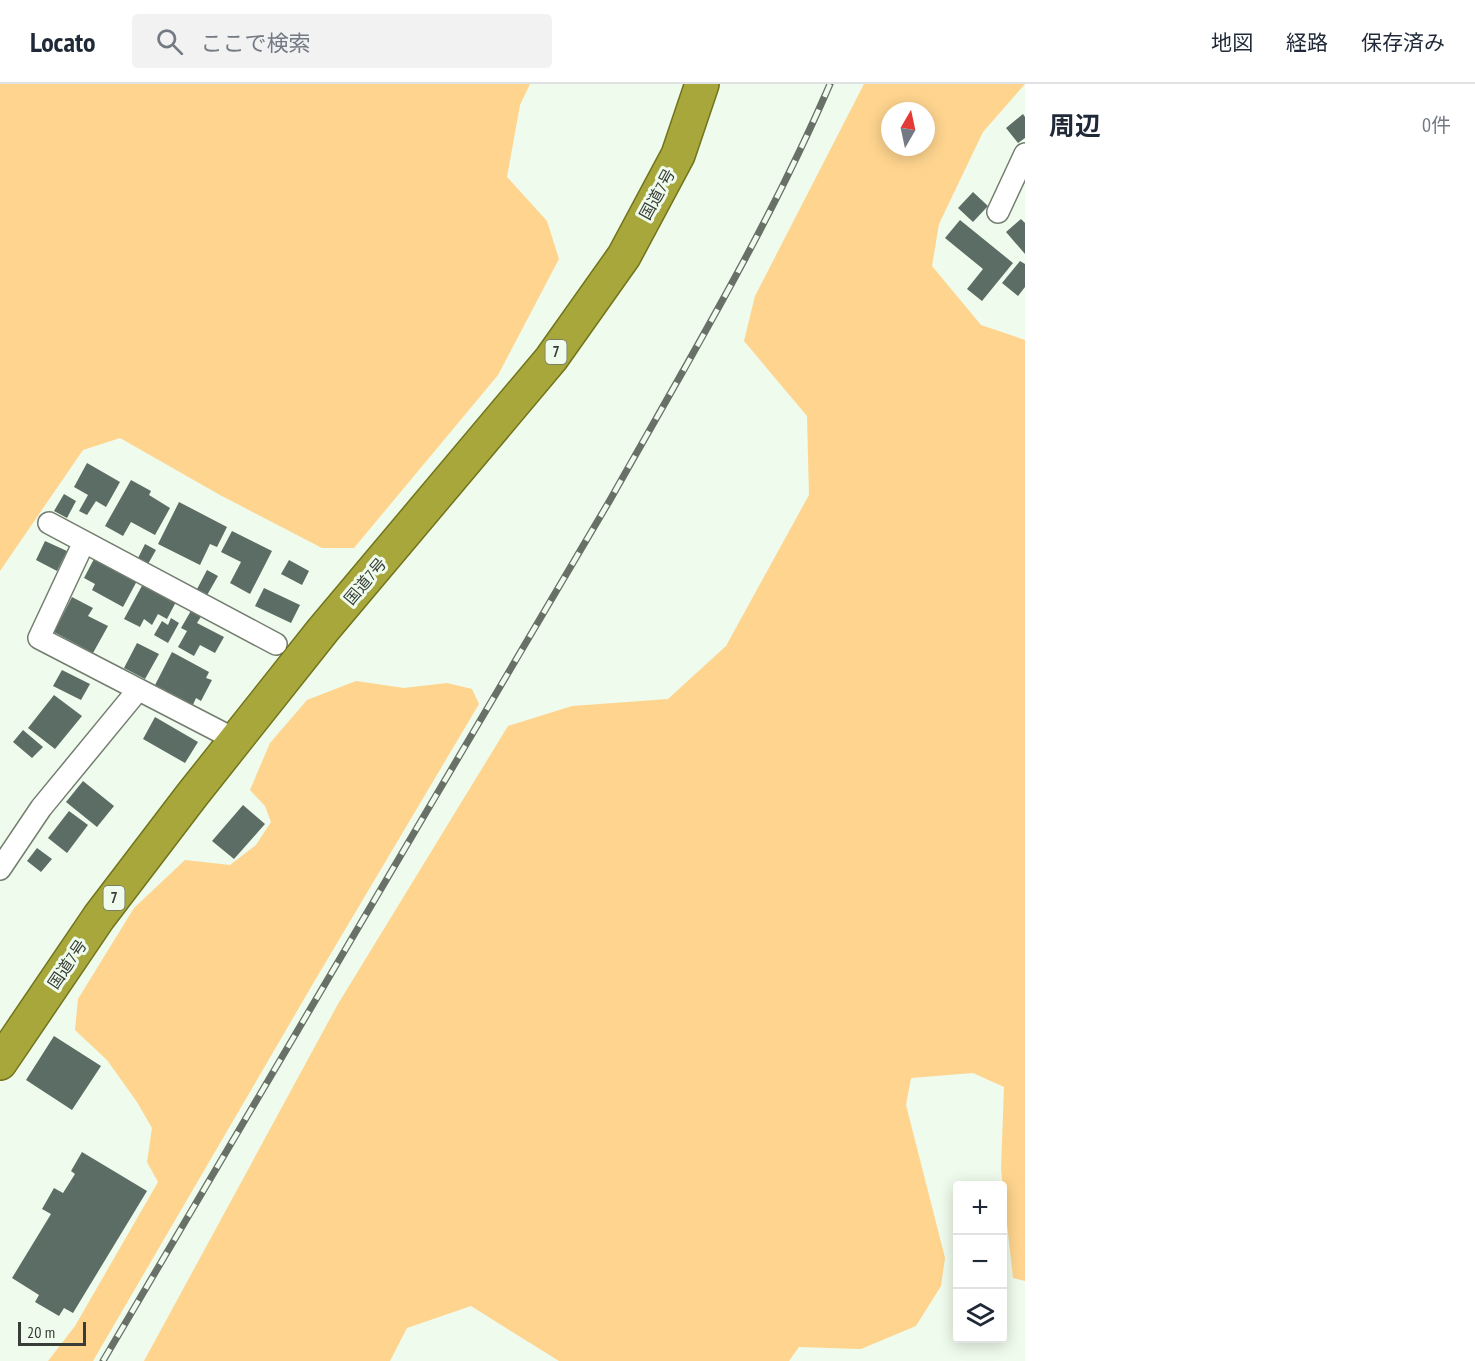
<!DOCTYPE html>
<html lang="ja">
<head>
<meta charset="utf-8">
<style>
  :root { --surface:#fff; --page:#f2f2f3; --text:#1f2937; --muted:#747a83; --line:#e0e1e3 }
  body { margin:0; font-family:"PT Sans Narrow","Noto Sans JP",sans-serif; background:var(--page); color:var(--text) }
  .controls { position:absolute; right:18px; bottom:18px; display:grid; overflow:hidden; border-radius:6px; box-shadow:0 3px 15px #0003 }
  .controls button { width:54px; height:54px; display:grid; place-items:center; padding:0; border:0; border-bottom:2px solid var(--line); background:var(--surface); color:var(--text); font:30px sans-serif }
  .compass { position:absolute; left:881px; top:18px; width:54px; height:54px; border-radius:50%; background:var(--surface); box-shadow:0 3px 15px #0003; rotate:9deg }
  .scale { position:absolute; left:18px; bottom:15px; width:68px; box-sizing:border-box; padding-left:6px; border:3px solid #383d37; border-top:0; font-size:16px; line-height:21px; white-space:nowrap; color:#383d37; -webkit-text-stroke:4px #effbec; paint-order:stroke }
  .list { margin:0; padding:0; list-style:none }
  h2 { display:flex; justify-content:space-between; align-items:center; height:78px; margin:0; padding:0 24px; font-size:26px }
  h2 small { font-size:20px; font-weight:400; color:var(--muted) }
  .icon { flex:none; width:33px; height:33px; fill:none; stroke:currentColor; stroke-width:2; stroke-linecap:round; stroke-linejoin:round }
  .map { position:relative; flex:none; width:1025px; height:1277px; overflow:hidden }
  header { display:flex; align-items:center; gap:36px; box-sizing:border-box; height:84px; padding:0 30px; background:var(--surface); border-bottom:2px solid var(--line) }
  header strong { font-size:28px }
  nav { display:flex; gap:33px; margin-inline-start:auto; font-size:21px }
  .search { width:420px; height:54px; background:var(--page); display:flex; align-items:center; gap:15px; box-sizing:border-box; padding:0 21px; border-radius:6px; color:var(--muted); font-size:22px }
  main { display:flex }
  aside { flex:1; background:var(--surface) }
  .map>svg:first-child { display:block }
</style>
</head>
<body>
<header>
<strong>Locato</strong>
<div class="search"><svg class="icon" aria-label="search" viewBox="0 0 24 24"><circle cx="10" cy="10" r="6"/><path d="M15 15l6 6"/></svg>ここで検索</div>
<nav><a>地図</a><a>経路</a><a>保存済み</a></nav>
</header>
<main>
<div class="map">
<svg width="1025" height="1277" viewBox="0 0 1025 1277">
  <rect width="100%" height="100%" fill="#effbec"/>
  <path fill="#fed48e" fill-rule="evenodd" d="M0,0H530L520,21L507,93L547,137L559,175L498,291L354,464H322L220,411L120,354L83,366L0,487Z
    M864,0H1025L983,48L939,140L932,182L981,241L1025,256V1197L1013,1194L1001,1085L1004,1003L973,989L911,994L906,1021L945,1174L941,1202L916,1242L861,1265L799,1263L789,1277H559L471,1222L407,1244L390,1277H144L338,920L508,642L572,622L668,615L726,562L809,411L807,332L744,257L755,212ZM890,27H926V63H890Z
    M356,597L404,604L447,599L472,605L479,620L314,898L93,1277H48L75,1242L158,1098L147,1078L152,1044L137,1018L107,976L75,946L78,915L134,824L185,776L230,781L256,761L271,738L265,722L250,706L270,659L307,616Z"/>
  <path fill="#5c6d65" d="M1023,30L1025,33V54L1018,59L1006,44Z
    M973,108L988,122L973,138L958,124Z
    M1021,135L1025,139V170L1006,148Z
    M960,136L1013,179L982,217L967,205L983,185L945,154Z
    M1020,177L1025,180V203L1018,212L1002,199Z
    M87,379L120,398L106,423L96,417L87,431L79,427L88,411L74,403Z
    M131,396L151,407L149,411L170,424L155,451L131,438L123,452L105,442Z
    M64,410L76,417L67,434L54,427Z
    M179,418L227,443L217,463L210,460L200,481L158,460Z
    M232,447L272,467L250,510L230,499L241,478L221,468Z
    M45,457L67,467L57,487L36,476Z
    M145,460L156,466L148,480L138,474Z
    M95,473L138,495L123,523L92,506L95,500L84,494Z
    M289,476L309,487L302,501L281,490Z
    M207,486L218,492L206,513L196,507Z
    M144,498L177,516L167,535L158,530L152,541L144,535L140,543L124,535Z
    M264,504L300,521L291,539L255,522Z
    M72,513L93,524L88,532L108,542L93,569L54,548Z
    M192,525L202,531L197,539L224,553L215,569L200,561L194,572L178,563L187,547L181,544Z
    M171,534L179,539L168,559L154,551L162,537L168,541Z
    M137,559L159,570L145,595L124,584Z
    M172,568L209,588L206,594L212,596L201,617L196,614L192,623L154,603Z
    M62,586L90,600L81,616L53,602Z
    M54,611L82,632L55,665L28,644Z
    M155,633L198,658L185,679L143,655Z
    M23,646L43,663L32,674L13,658Z
    M83,697L114,722L97,743L66,718Z
    M243,721L265,740L234,775L212,757Z
    M69,727L88,741L67,769L48,754Z
    M37,764L52,775L41,788L27,777Z
    M54,952L101,982L72,1026L26,996Z
    M82,1068L147,1107L73,1229L64,1224L59,1232L35,1218L39,1211L12,1194L51,1130L42,1125L54,1104L63,1109L75,1090L71,1087Z"/>
  <g fill="none" stroke-linecap="round" stroke-linejoin="round">
    <g stroke="#737d70" stroke-width="24">
      <path id="minor" d="M998,128L1025,70
        M49,439L276,560
        M84,458L39,554L236,656
        M0,785L41,724L138,606"/>
    </g>
    <g stroke="#72741b" stroke-width="36">
      <path id="trunk" d="M0,979L99,833L192,711L323,546L551,275L624,172L678,71L702,0"/>
    </g>
    <use href="#minor" stroke="#fff" stroke-width="21"/>
    <use href="#trunk" stroke="#a8a73c" stroke-width="33"/>
    <g stroke="#697068" stroke-width="7">
      <path id="rail" d="M103,1277L610,416C687,279 768,144 830,0"/>
    </g>
    <use href="#rail" stroke="#effbec" stroke-width="4.5" stroke-dasharray="14" stroke-linecap="butt"/>
  </g>
  <g text-anchor="middle" stroke-width="6" stroke-linejoin="round" paint-order="stroke">
    <g fill="#effbec" stroke="#6f766d" stroke-width="1.5">
      <rect x="545.5" y="256" width="21" height="24" rx="4.5"/>
      <rect x="103.5" y="802" width="21" height="24" rx="4.5"/>
    </g>
    <g font-size="15" font-weight="bold" fill="#383d37">
      <text x="556" y="273">7</text>
      <text x="114" y="819">7</text>
    </g>
    <g font-size="16" fill="#383d37" stroke="#effbec">
      <text transform="translate(657 110) rotate(-61)" y="6">国道7号</text>
      <text transform="translate(365 497) rotate(-50)" y="6">国道7号</text>
      <text transform="translate(67 880) rotate(-56)" y="6">国道7号</text>
    </g>
  </g>
</svg>
<div class="controls">
<button>+</button>
<button>−</button>
<button><svg class="icon" aria-label="layers" viewBox="0 0 24 24"><path d="M12 4l9 5-9 5-9-5zM3 14l9 5 9-5"/></svg></button>
</div>
<svg class="compass" viewBox="-18 -18 36 36"><path d="M0-13l5 13h-10z" fill="#e53935"/><path d="M0 13l5-13h-10z" fill="#747a83"/></svg>
<div class="scale">20 m</div>
</div>
<aside>
<h2>周辺<small>0件</small></h2>
<ul class="list">
</ul>
</aside>
</main>
</body>
</html>
